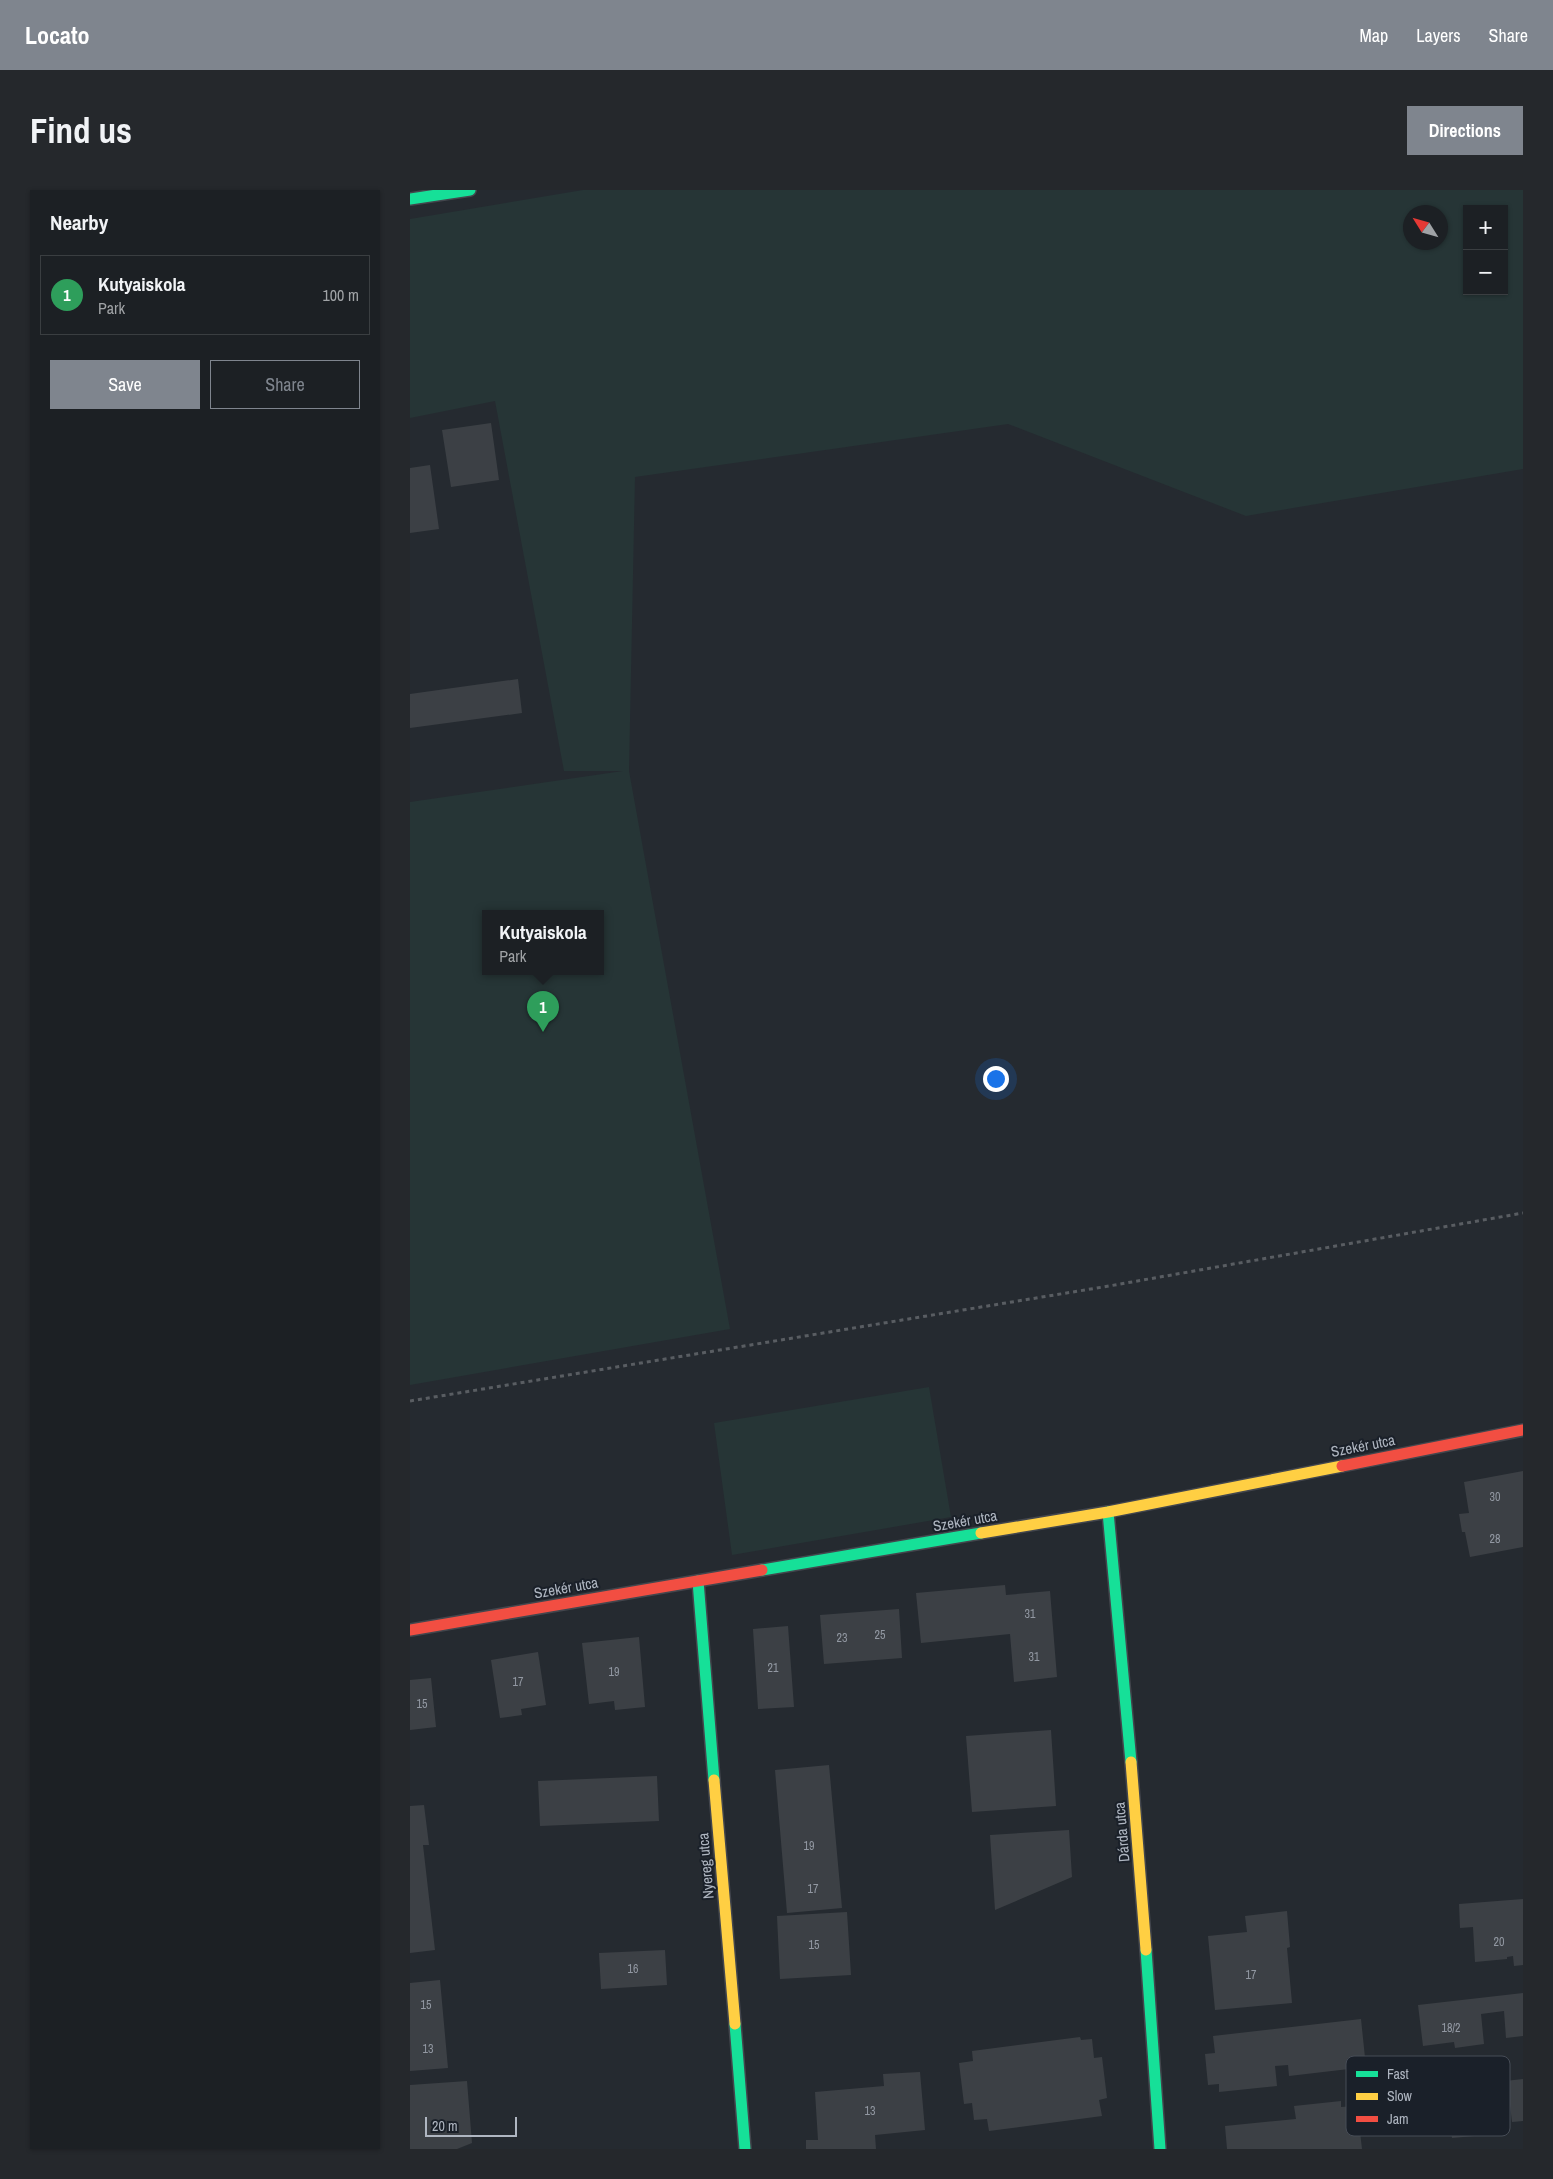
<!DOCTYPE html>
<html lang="en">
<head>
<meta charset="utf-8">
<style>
  :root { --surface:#1c2024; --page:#25282c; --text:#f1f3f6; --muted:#a0a3a6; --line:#3a3e41; --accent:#7f858e }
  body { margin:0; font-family:"Archivo Narrow",sans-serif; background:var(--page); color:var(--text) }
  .controls { position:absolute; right:15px; top:15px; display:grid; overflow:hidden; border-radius:0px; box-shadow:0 1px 4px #0004 }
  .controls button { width:45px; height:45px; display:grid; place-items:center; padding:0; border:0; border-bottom:1px solid var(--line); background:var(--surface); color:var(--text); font:25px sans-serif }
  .compass { position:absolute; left:993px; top:15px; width:45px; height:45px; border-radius:50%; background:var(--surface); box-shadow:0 1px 4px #0004; rotate:307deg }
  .scale { position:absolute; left:15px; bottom:12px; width:92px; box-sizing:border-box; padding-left:5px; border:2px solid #afb6c1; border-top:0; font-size:14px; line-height:18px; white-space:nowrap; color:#afb6c1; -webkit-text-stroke:4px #1a2029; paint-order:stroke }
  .you { position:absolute; left:585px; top:888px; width:18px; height:18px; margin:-12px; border:4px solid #fff; border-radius:50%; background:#1a73e8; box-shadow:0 0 0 8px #1a73e833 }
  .badge { display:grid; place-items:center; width:32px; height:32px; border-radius:50%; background:var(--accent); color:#fff; font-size:16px; font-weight:700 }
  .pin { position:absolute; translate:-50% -41px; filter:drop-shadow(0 1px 2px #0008) }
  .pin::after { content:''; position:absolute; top:26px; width:18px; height:15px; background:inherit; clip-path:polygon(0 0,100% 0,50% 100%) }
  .popup { position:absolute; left:72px; top:720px; width:122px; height:65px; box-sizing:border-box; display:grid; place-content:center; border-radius:0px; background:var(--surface); filter:drop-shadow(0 1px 4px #0005); font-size:16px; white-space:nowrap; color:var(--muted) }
  .popup b { font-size:19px; color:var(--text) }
  .popup::after { content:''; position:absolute; left:50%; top:100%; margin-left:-10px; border:10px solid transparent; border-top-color:var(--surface) }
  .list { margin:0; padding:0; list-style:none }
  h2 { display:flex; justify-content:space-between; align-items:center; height:65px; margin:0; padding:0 20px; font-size:21px }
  h2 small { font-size:16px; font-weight:400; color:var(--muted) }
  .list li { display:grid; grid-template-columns:32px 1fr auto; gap:15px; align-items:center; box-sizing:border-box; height:80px; margin:0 10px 10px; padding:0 10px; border:1px solid var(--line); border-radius:0px }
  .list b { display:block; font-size:19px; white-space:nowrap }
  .list p { margin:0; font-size:16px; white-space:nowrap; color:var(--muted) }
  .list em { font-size:16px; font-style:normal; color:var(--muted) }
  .actions { display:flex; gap:10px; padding:15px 20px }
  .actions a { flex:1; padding:11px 0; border:1px solid var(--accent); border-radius:0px; text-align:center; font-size:18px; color:var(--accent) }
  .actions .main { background:var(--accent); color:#fff }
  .map { position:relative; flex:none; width:1113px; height:1959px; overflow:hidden; border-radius:0px }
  header { display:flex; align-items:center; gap:30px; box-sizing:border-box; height:70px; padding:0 25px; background:var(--accent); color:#fff }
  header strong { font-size:24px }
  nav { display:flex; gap:28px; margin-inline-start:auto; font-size:18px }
  .intro { display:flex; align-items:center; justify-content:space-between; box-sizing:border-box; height:120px; padding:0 30px }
  h1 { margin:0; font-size:35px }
  .button { padding:12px 22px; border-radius:0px; background:var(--accent); color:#fff; font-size:18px; font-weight:700 }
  main { display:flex; gap:30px; padding:0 30px }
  aside { flex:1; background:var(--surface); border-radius:0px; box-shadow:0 1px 4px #0004 }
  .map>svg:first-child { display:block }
</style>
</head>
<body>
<header>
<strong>Locato</strong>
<nav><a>Map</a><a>Layers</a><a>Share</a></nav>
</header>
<div class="intro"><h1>Find us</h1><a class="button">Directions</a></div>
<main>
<aside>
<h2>Nearby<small></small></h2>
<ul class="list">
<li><span class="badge" style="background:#2e9e5b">1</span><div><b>Kutyaiskola</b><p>Park</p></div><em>100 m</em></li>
</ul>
<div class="actions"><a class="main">Save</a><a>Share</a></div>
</aside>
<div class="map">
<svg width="1113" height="1959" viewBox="0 0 1113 1959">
  <rect width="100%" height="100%" fill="#252a30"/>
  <path fill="#263536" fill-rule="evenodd" d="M173,0H1113V279L836,326L598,234L225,287L219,581L320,1139L0,1195V612L213,581H154L85,211L0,228V29ZM1057,19H1094V101H1057ZM1001,22H1030V52H1001ZM190,723V781H76V723Z
    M519,1197L541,1327L322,1365L304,1233Z"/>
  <path fill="#3c4045" d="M81,233L89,290L41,297L32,240Z
    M20,275L29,339L0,343V278Z
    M108,489L112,523L0,538V504Z
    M1113,1281V1357L1060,1367L1055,1342H1052L1049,1324L1059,1323L1054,1292Z
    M595,1395L596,1405L640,1401L647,1487L604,1492L600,1444L511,1453L506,1403Z
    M489,1419L492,1468L414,1474L410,1425Z
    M378,1436L384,1517L348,1519L343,1439Z
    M229,1447L235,1517L205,1520L204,1511L179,1514L172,1453Z
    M128,1462L136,1515L111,1519L112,1525L90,1528L81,1470Z
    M21,1488L26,1537L0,1540V1490Z
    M641,1540L646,1616L562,1622L556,1546Z
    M419,1575L432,1718L377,1723L365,1580Z
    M247,1586L249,1631L130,1636L128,1591Z
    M14,1615L19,1655H13L25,1760L0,1763V1616Z
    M659,1640L662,1687L585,1720L580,1645Z
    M1113,1709V1775L1104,1776L1103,1766L1097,1767V1769L1065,1772L1063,1737L1050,1738L1049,1714Z
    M877,1721L880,1757L877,1758L882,1813L805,1820L798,1746L837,1742L835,1726Z
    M437,1722L441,1785L370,1789L367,1726Z
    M255,1760L257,1795L191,1799L189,1763Z
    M30,1790L38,1878L0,1881V1793Z
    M1113,1803V1846L1096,1848L1094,1821L1071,1824L1074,1854L1045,1858L1044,1852L1013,1856L1008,1815Z
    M951,1829L956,1877L879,1886L878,1875L865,1876L867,1896L809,1902V1894L798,1895L795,1864L805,1863L803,1846Z
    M670,1847L671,1850L682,1849L684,1868L692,1867L697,1908L689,1910L692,1926L579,1941L577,1929L564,1930L562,1913L554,1914L549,1873L563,1871L562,1861Z
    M510,1882L515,1940L465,1945L466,1959H396V1950H408L405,1902L474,1896L473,1884Z
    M1113,1889V1931L1102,1932L1099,1907L1083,1908L1087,1944L1042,1948L1040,1935L1018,1937L1014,1900Z
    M57,1891L62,1953L47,1959H0V1895Z
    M931,1911V1917L947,1916L952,1959H817L815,1936L886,1929L884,1916Z"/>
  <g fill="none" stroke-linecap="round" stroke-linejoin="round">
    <g stroke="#43464d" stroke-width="14">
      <path id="fast" d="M0,9L60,0
        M698,1322L721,1572
        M352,1380L571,1343
        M288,1391L304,1590
        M736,1760L750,1959
        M325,1834L335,1959"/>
    </g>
    <g stroke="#43464d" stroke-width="14">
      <path id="slow" d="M571,1343L698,1322L932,1276
        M721,1572L736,1760
        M304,1590L325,1834"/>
    </g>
    <g stroke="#43464d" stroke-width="14">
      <path id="jam" d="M932,1276L1113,1240
        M0,1440L352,1380"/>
    </g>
    <path stroke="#595d62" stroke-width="3" stroke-dasharray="4 4" stroke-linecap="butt" d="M0,1211L699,1096L1113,1023"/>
    <use href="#fast" stroke="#16e098" stroke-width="11"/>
    <use href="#slow" stroke="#ffcf43" stroke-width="11"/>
    <use href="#jam" stroke="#f24e42" stroke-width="11"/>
  </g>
  <g text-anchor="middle" stroke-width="4" stroke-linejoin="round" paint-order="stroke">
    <g font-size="12" fill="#9298a2">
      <text x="1085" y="1311">30</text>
      <text x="1085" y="1353">28</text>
      <text x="620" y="1428">31</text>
      <text x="470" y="1449">25</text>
      <text x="432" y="1452">23</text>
      <text x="624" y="1471">31</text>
      <text x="363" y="1482">21</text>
      <text x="204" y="1486">19</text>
      <text x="108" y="1496">17</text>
      <text x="12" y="1518">15</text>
      <text x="399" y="1660">19</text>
      <text x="403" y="1703">17</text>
      <text x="1089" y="1756">20</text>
      <text x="404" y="1759">15</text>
      <text x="223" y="1783">16</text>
      <text x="841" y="1789">17</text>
      <text x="16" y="1819">15</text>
      <text x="1041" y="1842">18/2</text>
      <text x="18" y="1863">13</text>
      <text x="460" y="1925">13</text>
    </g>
    <g font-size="15" fill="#afb6c1" stroke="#1a2029">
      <text transform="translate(953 1256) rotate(-11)" y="5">Szekér utca</text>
      <text transform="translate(555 1331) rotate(-10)" y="5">Szekér utca</text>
      <text transform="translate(156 1398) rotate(-10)" y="5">Szekér utca</text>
      <text transform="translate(712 1642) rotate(-95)" y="5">Dárda utca</text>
      <text transform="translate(296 1676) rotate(-95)" y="5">Nyereg utca</text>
    </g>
  </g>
  <rect x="936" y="1866" width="164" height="80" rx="8" fill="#1a2029" stroke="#474d57" stroke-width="1"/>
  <rect x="946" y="1881" width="22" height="6" fill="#16e098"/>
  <rect x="946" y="1903" width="22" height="7" fill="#ffcf43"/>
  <rect x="946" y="1926" width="22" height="6" fill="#f24e42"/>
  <g font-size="14" fill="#afb6c1">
    <text x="977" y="1889">Fast</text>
    <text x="977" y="1911">Slow</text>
    <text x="977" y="1934">Jam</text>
  </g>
</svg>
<div class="controls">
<button>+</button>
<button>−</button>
</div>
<svg class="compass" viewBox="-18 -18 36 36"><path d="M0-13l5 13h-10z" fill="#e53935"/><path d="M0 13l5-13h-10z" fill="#a0a3a6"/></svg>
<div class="scale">20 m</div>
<div class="you"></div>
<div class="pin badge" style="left:133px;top:842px;background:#2e9e5b">1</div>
<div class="popup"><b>Kutyaiskola</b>Park</div>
</div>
</main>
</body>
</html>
